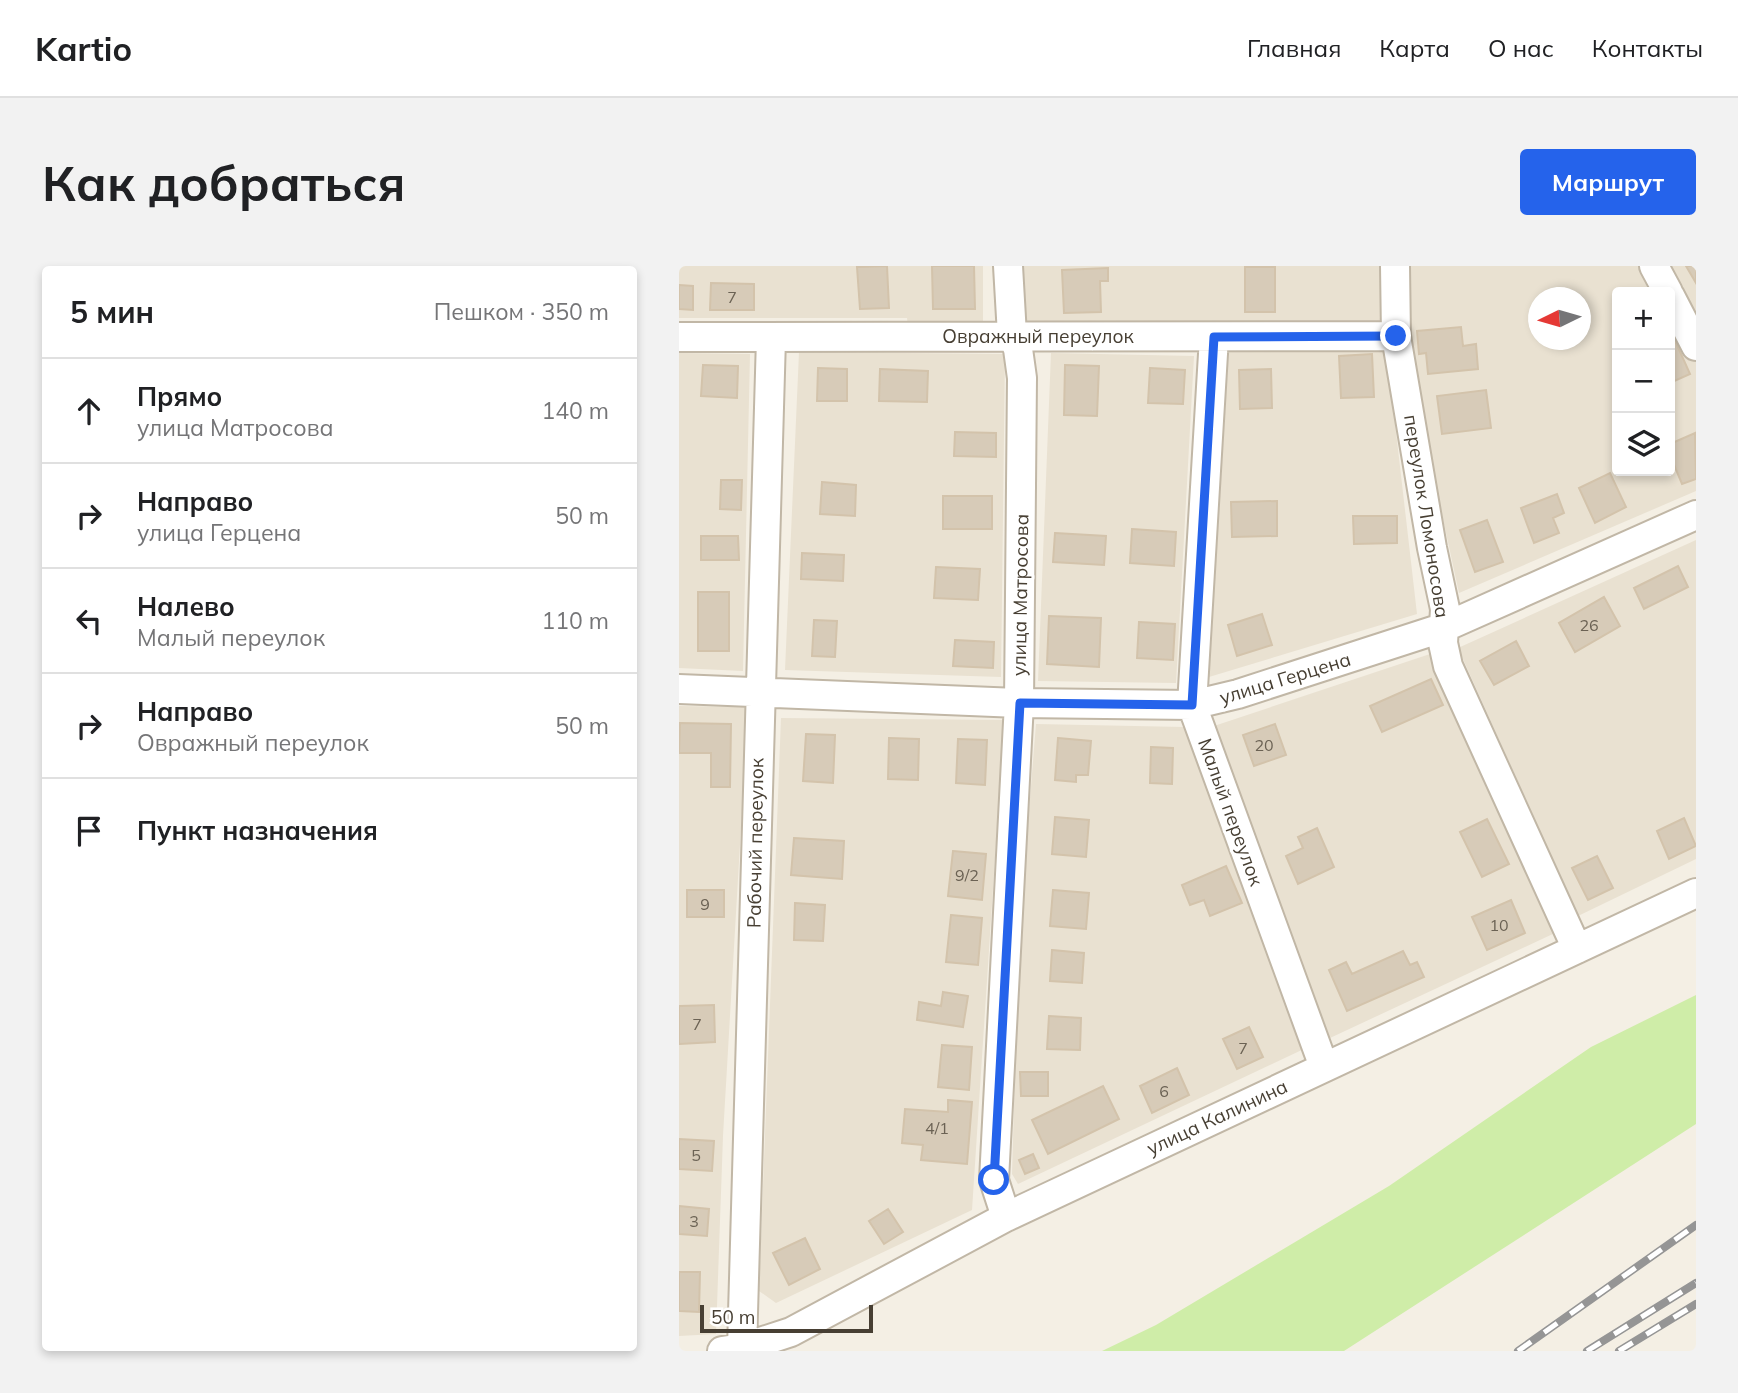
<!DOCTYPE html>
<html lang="ru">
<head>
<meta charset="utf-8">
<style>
  :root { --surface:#fff; --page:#f2f2f2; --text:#202124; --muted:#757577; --line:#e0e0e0; --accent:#2563eb }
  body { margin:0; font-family:Mulish,sans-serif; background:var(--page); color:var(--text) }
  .controls { position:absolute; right:21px; top:21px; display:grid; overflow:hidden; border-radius:7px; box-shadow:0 4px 10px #0003 }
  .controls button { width:63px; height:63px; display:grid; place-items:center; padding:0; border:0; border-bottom:2px solid var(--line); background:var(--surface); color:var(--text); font:35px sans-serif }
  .compass { position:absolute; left:849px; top:21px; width:63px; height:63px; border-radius:50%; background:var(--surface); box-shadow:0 4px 10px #0003; rotate:265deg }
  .scale { position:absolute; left:21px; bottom:18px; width:173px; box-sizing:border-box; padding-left:7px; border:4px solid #473f33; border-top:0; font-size:19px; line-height:24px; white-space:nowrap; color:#473f33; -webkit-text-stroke:5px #fff; paint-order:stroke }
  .stop { position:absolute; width:21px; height:21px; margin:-16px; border:5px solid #2563eb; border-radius:50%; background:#fff }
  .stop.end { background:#2563eb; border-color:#fff; box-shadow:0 2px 7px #0008 }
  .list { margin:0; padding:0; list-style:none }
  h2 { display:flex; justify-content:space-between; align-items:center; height:91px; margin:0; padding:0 28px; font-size:30px }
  h2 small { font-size:23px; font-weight:400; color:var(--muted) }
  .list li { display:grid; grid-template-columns:46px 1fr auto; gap:21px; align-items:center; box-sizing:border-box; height:105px; padding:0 28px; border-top:2px solid var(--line) }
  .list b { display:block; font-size:26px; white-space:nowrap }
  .list p { margin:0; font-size:23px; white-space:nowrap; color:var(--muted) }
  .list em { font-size:23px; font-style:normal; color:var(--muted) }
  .icon { flex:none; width:38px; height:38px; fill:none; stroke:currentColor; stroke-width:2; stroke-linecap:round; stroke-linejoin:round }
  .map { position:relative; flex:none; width:1017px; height:1085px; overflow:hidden; border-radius:7px }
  header { display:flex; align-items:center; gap:42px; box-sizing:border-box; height:98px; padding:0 35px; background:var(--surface); border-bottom:2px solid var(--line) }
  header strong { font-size:33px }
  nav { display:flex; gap:38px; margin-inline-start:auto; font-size:24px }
  .intro { display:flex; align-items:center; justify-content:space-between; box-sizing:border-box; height:168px; padding:0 42px }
  h1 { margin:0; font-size:49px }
  .button { padding:18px 32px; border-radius:7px; background:var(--accent); color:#fff; font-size:24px; font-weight:700 }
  main { display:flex; gap:42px; padding:0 42px }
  aside { flex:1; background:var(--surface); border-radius:7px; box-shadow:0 4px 10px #0003 }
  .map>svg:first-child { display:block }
</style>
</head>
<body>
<header>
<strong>Kartio</strong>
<nav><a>Главная</a><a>Карта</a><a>О нас</a><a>Контакты</a></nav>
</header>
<div class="intro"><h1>Как добраться</h1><a class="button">Маршрут</a></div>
<main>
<aside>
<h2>5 мин<small>Пешком · 350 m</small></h2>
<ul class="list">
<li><svg class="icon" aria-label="ahead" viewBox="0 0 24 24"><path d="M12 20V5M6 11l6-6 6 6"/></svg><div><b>Прямо</b><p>улица Матросова</p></div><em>140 m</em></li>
<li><svg class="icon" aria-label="right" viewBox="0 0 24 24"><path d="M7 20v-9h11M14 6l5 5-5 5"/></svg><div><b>Направо</b><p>улица Герцена</p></div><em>50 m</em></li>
<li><svg class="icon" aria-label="left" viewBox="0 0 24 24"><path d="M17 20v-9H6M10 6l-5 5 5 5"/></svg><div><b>Налево</b><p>Малый переулок</p></div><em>110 m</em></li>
<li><svg class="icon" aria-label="right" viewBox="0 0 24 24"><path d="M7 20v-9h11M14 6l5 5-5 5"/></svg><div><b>Направо</b><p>Овражный переулок</p></div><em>50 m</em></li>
<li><svg class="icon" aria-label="arrive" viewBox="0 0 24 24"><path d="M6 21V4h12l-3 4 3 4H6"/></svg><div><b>Пункт назначения</b></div></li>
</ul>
</aside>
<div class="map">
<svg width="1017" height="1085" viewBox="0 0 1017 1085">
  <rect width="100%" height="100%" fill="#f4efe4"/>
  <path fill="#e9e1d1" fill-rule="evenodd" d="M0,0H304V61L229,63L228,52H0Z
    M342,0H702L706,55L344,57Z
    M729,0H966L980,26H938V205H991V46L1017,95V225L780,327L748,179L730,76ZM860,32H902V74H860Z
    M991,0H1017V52Z
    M707,79L738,348L530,411L550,81Z
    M120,86L326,88L322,411L106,404Z
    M0,87L71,88L64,405L0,402Z
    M372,87L515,90L497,417L359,415Z
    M1017,274V593L899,650L779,382Z
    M751,388L878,666L651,772L535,460Z
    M0,440L69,441L44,870L37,1068L0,1070Z
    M102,452L325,454L293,944L97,1037L80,1025Z
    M357,458L505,461L627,782L339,918L333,908L340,669Z"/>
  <path fill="#cfeda8" d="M1017,729V858L665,1085H423L477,1059L710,920L912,781Z"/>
  <path fill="#d7cbb8" stroke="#d3c3ab" stroke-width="2" d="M208,0L210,42L181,43L178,1Z
    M253,0H295L296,43H254Z
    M1007,0H1017V17Z
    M566,1H596V46H566Z
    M429,2V15H421L422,46L385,47L383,4Z
    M32,17L75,18V44H31Z
    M0,19L14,20V44L0,43Z
    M782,61L784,80L797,78L799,103L749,108L747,87L740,88L738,65Z
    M994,70L1011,108L991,117V72Z
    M693,88L695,131L662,132L660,90Z
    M24,99L59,100L58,132L22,130Z
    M386,99L420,100L418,150L385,149Z
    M139,102L168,103V135H138Z
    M471,102L506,104L504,138L469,137Z
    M201,103L249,105L248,136L200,135Z
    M592,103L593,142L561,143L560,104Z
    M807,124L812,162L763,168L758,130Z
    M276,166L317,167V191L275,190Z
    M1016,167L1017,213L1003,218L991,189V178Z
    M931,207L947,241L916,257L900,222Z
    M42,214H63L62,244L41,243Z
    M143,216L177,219L176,250L141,248Z
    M878,228L885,247L874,252L880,267L855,277L842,242Z
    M264,230H313V263H264Z
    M598,235V270L553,271L552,236Z
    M674,250H718V277L675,278Z
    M808,254L824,296L796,306L781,264Z
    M453,263L497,266L495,300L451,297Z
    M376,267L427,270L425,299L374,296Z
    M22,270H59L60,294H22Z
    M123,287L165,289L164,315L122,313Z
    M999,300L1009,321L965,343L955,322Z
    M257,301L301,303L299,334L255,332Z
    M19,326H50V385H19Z
    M925,331L941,360L896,386L880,357Z
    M583,348L593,379L558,390L549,359Z
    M370,350L422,352L420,401L368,398Z
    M135,354L158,355L156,391L133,390Z
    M460,356L496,358L494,394L458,392Z
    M276,374L315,376L314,402L274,400Z
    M837,375L850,400L815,419L801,395Z
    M752,413L764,439L703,466L691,440Z
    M1,457L52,458L51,521H32V487H0Z
    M596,458L607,489L575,500L564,469Z
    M127,468L156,469L154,517L124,515Z
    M210,472L240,473L239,514L209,513Z
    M379,472L412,475L409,509H397V516L376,514Z
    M279,473L308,474L306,519L277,517Z
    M472,481L494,482L493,518L471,517Z
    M376,551L410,554L407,591L373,588Z
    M1005,552L1017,580L990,593L978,565Z
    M808,553L830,598L803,611L781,566Z
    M638,562L655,601L619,618L607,590L624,582L619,571Z
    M115,572L165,575L163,613L112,609Z
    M274,585L307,588L303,634L269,630Z
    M918,590L934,622L909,634L893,602Z
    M547,600L563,637L531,650L525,634L511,639L503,619Z
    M8,624H45V651H8Z
    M374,624L410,627L407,663L371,660Z
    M832,634L846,667L808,684L793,651Z
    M116,637L146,639L144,675L115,674Z
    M272,649L303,652L299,699L267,696Z
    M373,684L405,687L403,717L371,715Z
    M724,685L731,699L738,696L745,711L668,745L650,704L667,696L673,708Z
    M264,726L289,730L284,761L238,754L240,736L262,740Z
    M35,739L36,776L0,778V740Z
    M370,750L402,752L401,784L368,783Z
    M570,761L584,791L558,803L544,773Z
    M263,779L293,781L290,824L259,821Z
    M498,802L510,829L473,847L461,820Z
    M341,806H369V830H342Z
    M424,820L440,853L369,888L353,854Z
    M269,834L293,836L288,898L242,894L244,879L223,877L226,843L269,846Z
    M0,873L35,875L33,905L0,903Z
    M354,888L360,902L346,908L340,894Z
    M0,940L30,943L28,970L0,968Z
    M209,943L224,966L205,978L190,955Z
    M126,972L141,1003L110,1019L94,987Z
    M0,1006H21L20,1046L0,1045Z"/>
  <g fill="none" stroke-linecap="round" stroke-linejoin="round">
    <g stroke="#c1b7a6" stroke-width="32">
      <path id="minor" d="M716,0L717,70L753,282L766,343L764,377L769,400L898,683
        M975,0L989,26
        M991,30L1017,80
        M0,71L717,70
        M535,71L513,439L645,801
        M0,423L340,437L513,439L559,428L766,361L1017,249
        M327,951L315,914L340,437L343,112L339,83L333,69L329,0
        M63,1082L92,72
        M43,1085L63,1082L112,1066L327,951L1017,627"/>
    </g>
    <use href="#minor" stroke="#fff" stroke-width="28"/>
    <g stroke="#959595" stroke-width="8">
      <path id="rail" d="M839,1085L1017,959
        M908,1085L1017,1017
        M940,1085L1017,1038"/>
    </g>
    <use href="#rail" stroke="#fff" stroke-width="5" stroke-dasharray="16" stroke-linecap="butt"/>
  </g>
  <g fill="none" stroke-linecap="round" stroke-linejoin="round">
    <path stroke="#2563eb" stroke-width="9" d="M315,914L341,437L513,439L535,71L717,70"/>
  </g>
  <g text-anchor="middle" stroke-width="6" stroke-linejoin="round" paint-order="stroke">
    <g font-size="16" fill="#6b6254">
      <text x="53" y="37">7</text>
      <text x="910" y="365">26</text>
      <text x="585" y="485">20</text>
      <text x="288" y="615">9/2</text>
      <text x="26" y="644">9</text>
      <text x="820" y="665">10</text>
      <text x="18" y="764">7</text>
      <text x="564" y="788">7</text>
      <text x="485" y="831">6</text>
      <text x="258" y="868">4/1</text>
      <text x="17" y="895">5</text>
      <text x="15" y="961">3</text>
    </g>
    <g font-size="19" fill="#473f33" stroke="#fff">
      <text x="359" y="77">Овражный переулок</text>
      <text transform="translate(748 250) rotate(81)" y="7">переулок Ломоносова</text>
      <text transform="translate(341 329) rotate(-89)" y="7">улица Матросова</text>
      <text transform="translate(606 412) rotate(-17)" y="7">улица Герцена</text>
      <text transform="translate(552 546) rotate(70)" y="7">Малый переулок</text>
      <text transform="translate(76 577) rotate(-89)" y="7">Рабочий переулок</text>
      <text transform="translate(538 851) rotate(-25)" y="7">улица Калинина</text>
    </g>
  </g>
</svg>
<div class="controls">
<button>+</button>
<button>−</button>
<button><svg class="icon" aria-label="layers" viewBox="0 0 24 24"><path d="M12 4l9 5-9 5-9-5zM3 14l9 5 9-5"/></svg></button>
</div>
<svg class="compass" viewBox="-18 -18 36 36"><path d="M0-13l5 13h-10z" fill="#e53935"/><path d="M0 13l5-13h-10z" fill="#757577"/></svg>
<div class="scale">50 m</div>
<div class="stop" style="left:315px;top:914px"></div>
<div class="stop end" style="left:717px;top:70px"></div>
</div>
</main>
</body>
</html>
